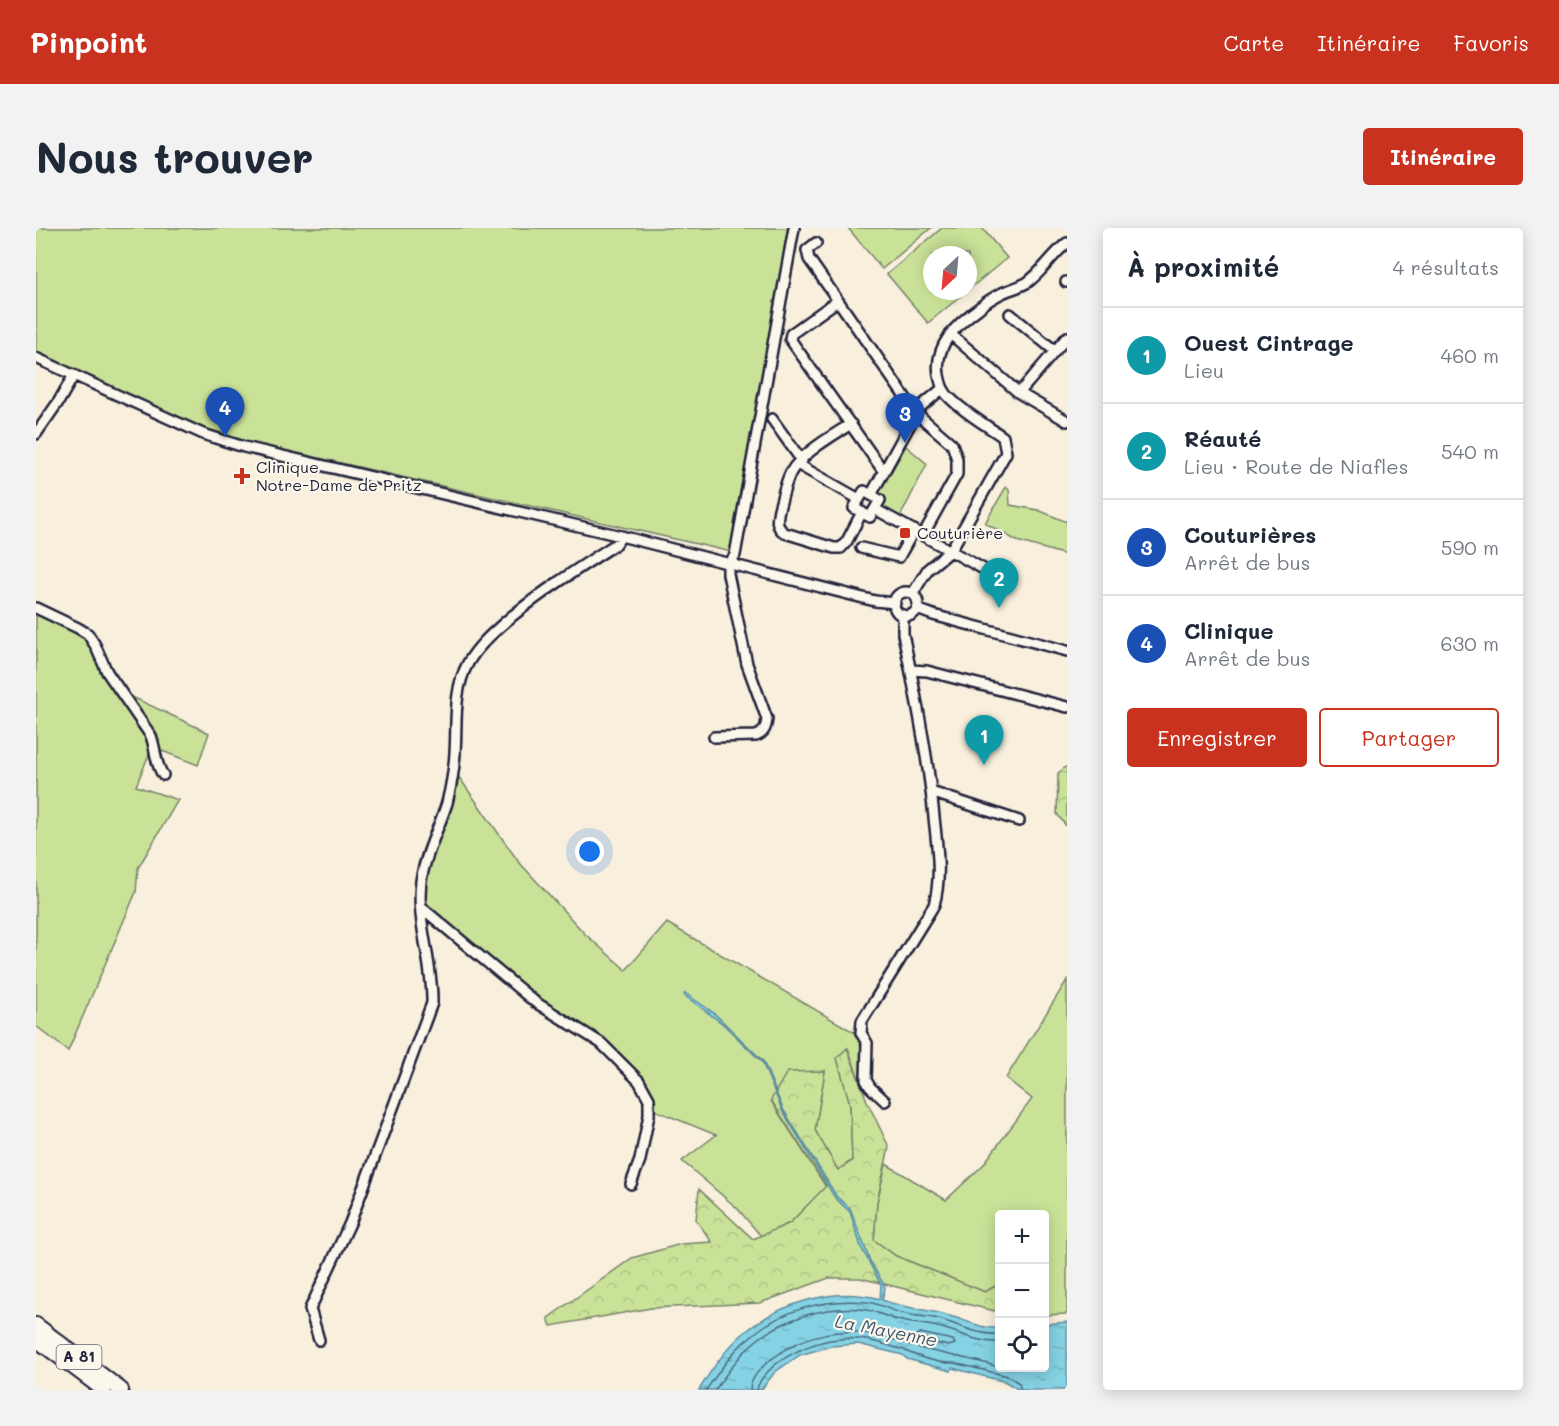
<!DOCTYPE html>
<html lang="fr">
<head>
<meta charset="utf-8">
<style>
  :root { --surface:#fff; --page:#f2f2f3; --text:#1f2937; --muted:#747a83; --line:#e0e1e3; --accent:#c8321e }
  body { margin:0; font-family:Mali,sans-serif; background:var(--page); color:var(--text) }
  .controls { position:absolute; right:18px; bottom:18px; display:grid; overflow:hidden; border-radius:6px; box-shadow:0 3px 15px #0003 }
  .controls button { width:54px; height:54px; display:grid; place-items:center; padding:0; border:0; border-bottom:2px solid var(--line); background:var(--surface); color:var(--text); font:30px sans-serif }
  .compass { position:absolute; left:887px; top:18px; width:54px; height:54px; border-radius:50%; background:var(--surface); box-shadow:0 3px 15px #0003; rotate:206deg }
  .you { position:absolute; left:554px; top:624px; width:21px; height:21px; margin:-15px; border:4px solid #fff; border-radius:50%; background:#1a73e8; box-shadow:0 0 0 9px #1a73e833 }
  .badge { display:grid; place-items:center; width:39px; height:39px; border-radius:50%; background:var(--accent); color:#fff; font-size:20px; font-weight:700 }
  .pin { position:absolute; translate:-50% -50px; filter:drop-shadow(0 2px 3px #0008) }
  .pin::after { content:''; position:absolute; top:32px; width:21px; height:18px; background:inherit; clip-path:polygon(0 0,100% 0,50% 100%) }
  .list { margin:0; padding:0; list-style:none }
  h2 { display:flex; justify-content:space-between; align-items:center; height:78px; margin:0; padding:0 24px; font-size:26px }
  h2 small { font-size:20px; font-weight:400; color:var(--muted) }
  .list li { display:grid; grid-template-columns:39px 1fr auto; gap:18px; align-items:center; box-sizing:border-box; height:96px; padding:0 24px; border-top:2px solid var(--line) }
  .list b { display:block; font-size:22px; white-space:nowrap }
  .list p { margin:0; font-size:20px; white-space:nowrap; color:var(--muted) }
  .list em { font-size:20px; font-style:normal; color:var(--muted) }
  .actions { display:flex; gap:12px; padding:18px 24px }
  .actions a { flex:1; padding:14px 0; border:2px solid var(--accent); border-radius:6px; text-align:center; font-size:21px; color:var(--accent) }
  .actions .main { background:var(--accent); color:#fff }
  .icon { flex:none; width:33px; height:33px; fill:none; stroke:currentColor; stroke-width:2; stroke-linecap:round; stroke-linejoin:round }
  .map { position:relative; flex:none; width:1031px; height:1162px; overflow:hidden; border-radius:6px }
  header { display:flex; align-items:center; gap:36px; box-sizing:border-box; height:84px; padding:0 30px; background:var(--accent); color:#fff }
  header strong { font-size:28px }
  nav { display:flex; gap:33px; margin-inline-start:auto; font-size:21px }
  .intro { display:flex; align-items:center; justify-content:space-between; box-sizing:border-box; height:144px; padding:0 36px }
  h1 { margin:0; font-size:42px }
  .button { padding:15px 27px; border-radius:6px; background:var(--accent); color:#fff; font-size:21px; font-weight:700 }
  main { display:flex; gap:36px; padding:0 36px }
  aside { flex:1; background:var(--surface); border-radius:6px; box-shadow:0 3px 15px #0003 }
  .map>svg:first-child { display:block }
</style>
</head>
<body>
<header>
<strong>Pinpoint</strong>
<nav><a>Carte</a><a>Itinéraire</a><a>Favoris</a></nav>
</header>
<div class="intro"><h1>Nous trouver</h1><a class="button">Itinéraire</a></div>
<main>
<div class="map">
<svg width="1031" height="1162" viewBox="0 0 1031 1162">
  <defs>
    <pattern id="forest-crowns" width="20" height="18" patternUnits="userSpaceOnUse" patternTransform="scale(1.5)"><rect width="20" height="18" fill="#cae298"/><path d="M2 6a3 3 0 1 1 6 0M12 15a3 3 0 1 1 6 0" fill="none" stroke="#adc284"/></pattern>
    <pattern id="water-ripples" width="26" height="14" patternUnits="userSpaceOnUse" patternTransform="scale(1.5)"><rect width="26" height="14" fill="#85d2e4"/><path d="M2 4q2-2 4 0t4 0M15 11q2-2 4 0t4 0" fill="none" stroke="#73b4c4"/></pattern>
  </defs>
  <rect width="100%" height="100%" fill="#f8efdd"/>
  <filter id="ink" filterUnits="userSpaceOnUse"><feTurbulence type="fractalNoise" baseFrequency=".0167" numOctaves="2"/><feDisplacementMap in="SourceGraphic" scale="12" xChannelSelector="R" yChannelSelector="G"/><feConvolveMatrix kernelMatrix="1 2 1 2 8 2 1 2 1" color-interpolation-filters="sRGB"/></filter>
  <g filter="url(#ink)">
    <path fill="#cae298" stroke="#76826a" stroke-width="1.5" d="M0,0H752L700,308L696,324L178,206L0,129Z
      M812,0H895L846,41Z
      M906,0H946L971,30L932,62V27H896V63H931L892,95L851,46Z
      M870,218L891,236L863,291L845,279L842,267Z
      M970,259L973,262L974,277L1002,282L1031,294L1030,327L981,313L949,295Z
      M0,377L54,403L92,467L173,505L162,537L116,519L100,558L142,572L102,640L100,664L32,823L0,798Z
      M420,545L482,633L549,706L590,742L631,695L821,806L827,825L823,851L812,820L801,830L814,876L816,932L802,942L779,902L789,843L735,873L790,959L754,995L725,1008L701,980L646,933L680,907L616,881L609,854L567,816L489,763L397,687L386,663Z
      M1031,752V1086L1009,1087L1008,986H963V1056L949,1064L860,1028L838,1012L841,974L850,936L910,972L947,937L996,871L970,850Z"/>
    <path fill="url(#forest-crowns)" stroke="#76826a" stroke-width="1.5" d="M1031,538V599L1021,586L1022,545Z
      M811,820L831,873L853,919L841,974L838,1012L860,1028L949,1064L963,1056V1084L824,1050H793L724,1075L615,1080L515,1098L512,1090L596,1030L645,1016L676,1014L660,992L663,961L717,1011L754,995L790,958L735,872L751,844L789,843L779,902L802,942L816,933L814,876L801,830Z"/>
    <path fill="url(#water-ripples)" stroke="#5d8ca0" stroke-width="1.5" d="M649,765L678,785L727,833L747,881L801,969L814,980L816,985L834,1033L847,1055L849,1060L846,1072C867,1080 888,1081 910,1087C928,1091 944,1101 963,1100V1140H1008L1009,1096L1031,1094V1162H983L970,1154L916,1140L915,1143L871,1131L867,1127L822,1116L795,1118L764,1127L739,1144L725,1162H663C675,1142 691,1119 709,1104C744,1075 800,1058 844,1071L845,1057L825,1019L814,984L799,970L746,882L726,834L687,796L648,767Z"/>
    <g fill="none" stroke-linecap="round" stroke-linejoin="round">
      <path stroke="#4a687f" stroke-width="1.5" d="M884,1105L917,1112L919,1116L912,1118L884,1111L881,1108Z
        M670,1162C683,1144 696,1123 714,1109C745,1082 789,1070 830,1074C844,1075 856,1084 870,1086C880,1089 891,1088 902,1091C922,1096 942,1108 963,1106
        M679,1162C690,1146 702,1129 716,1116C746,1090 793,1076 831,1082C843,1084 854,1091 866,1093C878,1096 890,1096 902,1099C923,1104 941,1115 963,1114
        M714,1162C714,1150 727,1137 737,1130C771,1104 807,1098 849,1109C861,1112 872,1117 884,1120C910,1127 937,1131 963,1139
        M721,1162C722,1153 733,1142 740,1136C764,1119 792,1108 823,1111C838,1112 853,1118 868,1122C880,1129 905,1136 918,1135L972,1148L983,1155L985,1162"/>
      <g stroke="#22223b" stroke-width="14">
        <path id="minor" d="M780,15L771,22L773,31L803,74
          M1030,54H1031
          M974,86L1019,123
          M916,104L918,109L983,165L1031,193
          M0,130L167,206L208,219L585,308L839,373L859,375
          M983,165L1031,109
          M736,191L766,233
          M815,196C797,207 765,226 755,244C749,255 747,268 743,281C741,291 739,299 749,305L798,320H805L811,313L826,284
          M0,206L23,173L38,147
          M761,236L823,271
          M848,244L754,111L755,106L797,76L803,74L880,185L916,216L921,231V246L887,307
          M828,263L844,272L834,289L818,280Z
          M835,267L883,180L906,161
          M839,281L960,348H974
          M825,320L863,329L878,302
          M858 376a12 12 0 1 1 24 0a12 12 0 1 1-24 0Z
          M877,365L892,341L915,322L970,225L967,209C950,197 929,185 915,171C907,164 905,157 903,147C898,117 921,96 943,80C950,74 958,69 966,65C975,61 984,59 992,54C1007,43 1016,27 1031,15
          M0,380L42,400L52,406L59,417L71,444L115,508C120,521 119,536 127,547
          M881,381L897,387L1031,423
          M875,442L891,443L918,450L1031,479
          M678,509L720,508C728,505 730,500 731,491L711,436L692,346V338L699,327L758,0
          M895,564L983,593
          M386,680L499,774L565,815L603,853L613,871V887L604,932L595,956
          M849,873L834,859L830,852L831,815L825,805L826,793L898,677C906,648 901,619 898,589C892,528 880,467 867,406V387
          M283,1112L274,1081L314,995L396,775C397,734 380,694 385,653C389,626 403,600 411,575C415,559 418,541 419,525C421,495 417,462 432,435C442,417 459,403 475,389C510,361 543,340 580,316L585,308"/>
      </g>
      <g stroke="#22223b" stroke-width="18">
        <path id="highway" d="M0,1097L85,1162
          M0,1111L68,1162"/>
      </g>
      <use href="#minor" stroke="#fbf7ec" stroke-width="9"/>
      <use href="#highway" stroke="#fbf7ec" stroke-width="14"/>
    </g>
  </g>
  <g fill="#c8321e" stroke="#fbf7ec" stroke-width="2">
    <path d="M203 239h6v6h6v6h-6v6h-6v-6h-6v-6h6z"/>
    <rect x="863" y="299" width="12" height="12" rx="3"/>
  </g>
  <g text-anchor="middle" stroke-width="4.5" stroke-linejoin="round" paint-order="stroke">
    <rect fill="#fbf7ec" stroke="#636270" stroke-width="1.5" x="20.5" y="1117" width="45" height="24" rx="4.5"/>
    <g font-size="15" font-weight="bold" fill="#22223b">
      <text x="43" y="1134">A 81</text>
    </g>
    <g font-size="16" fill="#22223b" stroke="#fbf7ec" text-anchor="start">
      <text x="220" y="245">Clinique<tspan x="220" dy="18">Notre-Dame de Pritz</tspan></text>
      <text x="881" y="311">Couturière</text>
    </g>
    <g font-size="18" font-style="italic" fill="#40576e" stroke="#fbf7ec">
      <text transform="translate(850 1103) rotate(11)" y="6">La Mayenne</text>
    </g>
  </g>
</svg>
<div class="controls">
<button>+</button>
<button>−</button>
<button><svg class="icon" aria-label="locate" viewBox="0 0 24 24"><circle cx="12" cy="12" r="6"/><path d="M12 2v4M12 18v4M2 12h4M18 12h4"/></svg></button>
</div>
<svg class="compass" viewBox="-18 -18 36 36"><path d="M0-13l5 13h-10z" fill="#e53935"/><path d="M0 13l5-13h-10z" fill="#747a83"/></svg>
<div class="you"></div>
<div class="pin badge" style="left:948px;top:537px;background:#0f9aa8">1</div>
<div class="pin badge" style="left:963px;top:380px;background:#0f9aa8">2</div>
<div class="pin badge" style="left:869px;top:215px;background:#1a4fb4">3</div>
<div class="pin badge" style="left:189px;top:209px;background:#1a4fb4">4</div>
</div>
<aside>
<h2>À proximité<small>4 résultats</small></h2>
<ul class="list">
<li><span class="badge" style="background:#0f9aa8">1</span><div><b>Ouest Cintrage</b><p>Lieu</p></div><em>460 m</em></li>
<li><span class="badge" style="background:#0f9aa8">2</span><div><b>Réauté</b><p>Lieu · Route de Niafles</p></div><em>540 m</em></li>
<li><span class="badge" style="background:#1a4fb4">3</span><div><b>Couturières</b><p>Arrêt de bus</p></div><em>590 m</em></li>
<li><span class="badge" style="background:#1a4fb4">4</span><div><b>Clinique</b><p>Arrêt de bus</p></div><em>630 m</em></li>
</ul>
<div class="actions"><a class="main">Enregistrer</a><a>Partager</a></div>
</aside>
</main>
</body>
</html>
